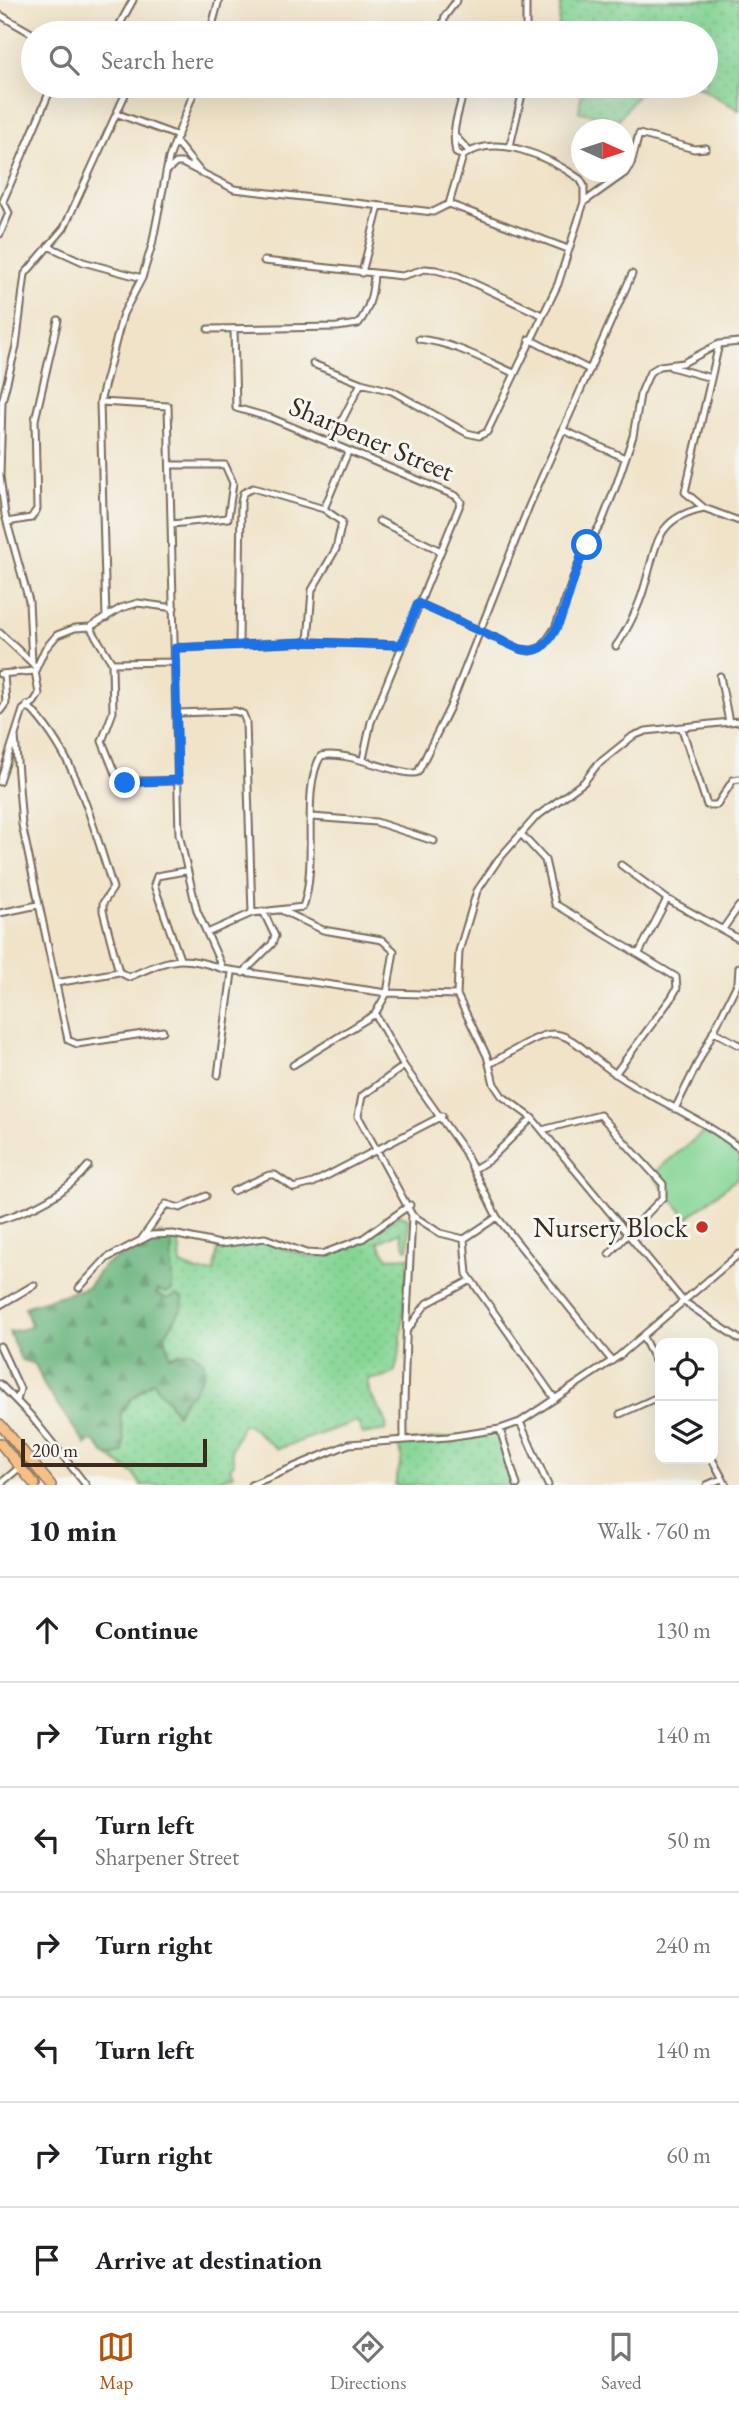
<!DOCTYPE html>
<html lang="en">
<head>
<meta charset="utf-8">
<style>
  :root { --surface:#fff; --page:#f6f6f6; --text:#202124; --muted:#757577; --line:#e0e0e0; --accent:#b45309 }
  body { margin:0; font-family:"EB Garamond",serif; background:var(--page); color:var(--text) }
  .controls { position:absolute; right:21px; bottom:21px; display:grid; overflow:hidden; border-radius:14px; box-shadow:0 7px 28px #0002 }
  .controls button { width:63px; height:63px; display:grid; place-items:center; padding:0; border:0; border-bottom:2px solid var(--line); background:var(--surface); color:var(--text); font:35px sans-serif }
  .compass { position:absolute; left:571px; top:119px; width:63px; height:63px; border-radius:50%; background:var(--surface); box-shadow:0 7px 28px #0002; rotate:93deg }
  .scale { position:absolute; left:21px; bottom:18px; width:186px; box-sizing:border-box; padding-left:7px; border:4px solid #3b2a1e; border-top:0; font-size:19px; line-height:24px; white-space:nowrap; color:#3b2a1e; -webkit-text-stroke:5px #f6f6f2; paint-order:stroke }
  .stop { position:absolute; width:21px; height:21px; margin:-16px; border:5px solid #1a73e8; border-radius:50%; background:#fff }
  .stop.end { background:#1a73e8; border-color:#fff; box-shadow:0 2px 7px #0008 }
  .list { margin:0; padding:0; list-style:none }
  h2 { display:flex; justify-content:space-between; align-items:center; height:91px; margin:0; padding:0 28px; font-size:30px }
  h2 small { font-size:23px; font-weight:400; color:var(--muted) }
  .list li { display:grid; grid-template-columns:46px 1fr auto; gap:21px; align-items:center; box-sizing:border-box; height:105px; padding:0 28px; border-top:2px solid var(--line) }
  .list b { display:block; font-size:26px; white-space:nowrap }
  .list p { margin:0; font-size:23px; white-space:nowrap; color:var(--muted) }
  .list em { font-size:23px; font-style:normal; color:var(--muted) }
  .icon { flex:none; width:38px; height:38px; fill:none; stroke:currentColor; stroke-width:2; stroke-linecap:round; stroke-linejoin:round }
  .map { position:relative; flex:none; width:739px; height:1485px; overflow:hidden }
  .search { position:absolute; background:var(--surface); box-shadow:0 7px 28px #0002; left:21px; right:21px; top:21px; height:77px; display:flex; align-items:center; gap:18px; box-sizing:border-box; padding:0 24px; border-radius:38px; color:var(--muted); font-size:26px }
  .sheet { height:826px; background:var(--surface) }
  nav { display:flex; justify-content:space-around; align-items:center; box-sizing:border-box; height:98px; border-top:2px solid var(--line); background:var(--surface); font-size:19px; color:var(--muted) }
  nav a { display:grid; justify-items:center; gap:4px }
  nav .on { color:var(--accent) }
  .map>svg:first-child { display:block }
</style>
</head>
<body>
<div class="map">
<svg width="739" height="1485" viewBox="0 0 739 1485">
  <defs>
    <pattern id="grass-dots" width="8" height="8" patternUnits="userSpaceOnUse" patternTransform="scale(1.75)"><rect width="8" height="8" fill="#85d594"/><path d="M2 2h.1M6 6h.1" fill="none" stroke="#74b77f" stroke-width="1.8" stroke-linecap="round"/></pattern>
    <pattern id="forest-firs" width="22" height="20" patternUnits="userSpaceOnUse" patternTransform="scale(1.75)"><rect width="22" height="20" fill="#6cb67e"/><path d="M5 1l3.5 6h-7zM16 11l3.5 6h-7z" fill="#5a9467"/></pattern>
  </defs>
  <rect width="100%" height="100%" fill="#f6f6f2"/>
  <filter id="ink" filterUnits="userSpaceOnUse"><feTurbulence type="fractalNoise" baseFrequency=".0143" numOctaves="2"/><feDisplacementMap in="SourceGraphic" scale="14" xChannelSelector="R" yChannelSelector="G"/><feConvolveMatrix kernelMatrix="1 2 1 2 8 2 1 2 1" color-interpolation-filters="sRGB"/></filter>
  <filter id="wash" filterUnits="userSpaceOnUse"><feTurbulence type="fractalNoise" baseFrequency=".00686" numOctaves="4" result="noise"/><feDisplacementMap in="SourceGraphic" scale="28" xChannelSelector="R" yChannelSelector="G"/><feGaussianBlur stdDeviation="1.57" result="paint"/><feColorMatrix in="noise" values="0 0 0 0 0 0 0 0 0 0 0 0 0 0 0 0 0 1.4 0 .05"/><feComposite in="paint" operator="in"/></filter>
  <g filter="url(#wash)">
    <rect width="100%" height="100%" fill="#f0e3c8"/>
    <path fill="url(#grass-dots)" stroke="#608059" stroke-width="2" d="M561,0H739V110L697,86H706V33H558Z
      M582,86H644L619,119L579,112Z
      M399,1214L408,1218L409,1248L406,1249L400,1232L378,1242L388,1258L409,1257L399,1358L394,1373L383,1378L368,1379C366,1403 389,1410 386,1430L363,1434L357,1421L278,1449C264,1442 258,1428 243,1424L231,1450L234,1463L230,1468L233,1475L205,1485H141L134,1474L105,1454L114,1456L124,1441L120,1416L129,1401L153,1381L177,1414L183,1401L194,1391L180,1352L170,1357L164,1335L175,1321L177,1295L167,1299L156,1294L157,1290L166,1293C174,1275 169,1258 173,1238L179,1243L181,1265L198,1272H214L218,1248L263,1241L307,1256L334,1254L368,1238Z
      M495,1433L512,1485H395L402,1457L399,1443Z"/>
    <path fill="url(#forest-firs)" stroke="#54704e" stroke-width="2" d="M160,1234L173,1238C169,1256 173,1271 172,1290L166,1293L158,1290L156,1294L167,1299L177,1295L183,1299L182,1308L165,1335L170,1356L192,1351L204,1362V1372L194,1391L183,1401L177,1414L153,1381L129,1401L120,1416L124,1441L123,1452L114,1456L105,1454L93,1440L86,1445L45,1387L35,1364L21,1360L9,1332L31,1327L25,1307L88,1287L103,1266Z"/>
    <path fill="#85d594" stroke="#608059" stroke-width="2" d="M707,1129L739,1151V1177L687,1218L652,1174Z"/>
  </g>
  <g filter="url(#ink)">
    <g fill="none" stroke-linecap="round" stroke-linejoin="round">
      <g stroke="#7a6b5a" stroke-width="9">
        <path id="minor" d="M0,15L33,34
          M115,33L133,0
          M210,33L219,0
          M441,33L445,16L457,0
          M526,33V0
          M118,114L178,136
          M455,136L469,151
          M176,142L199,170
          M510,146L524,86
          M463,156L456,153C450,125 461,111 464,86
          M166,172L176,163H182L234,189L433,212L449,204L463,156C496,131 550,158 580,179L584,186V202L558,284L487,432L479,436L467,433L392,391L361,383L330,444
          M3,201L52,86
          M584,202L625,173L631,164L639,134L694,149L706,148
          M449,204L568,249
          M0,234L9,213L3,201
          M48,246L83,262L142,278
          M264,261L402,276L425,269L436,270L458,276L542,315
          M362,273L379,206
          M208,329L337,327L358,324C370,309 373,292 374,273
          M234,330L236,408L271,418L456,496L461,502L371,722L363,759
          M419,339C454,343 482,359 514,373
          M529,339L590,370
          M313,364L361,383
          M671,367L711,378
          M100,402L168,406L179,834L197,911L223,969L387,993L457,995
          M563,430L625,458
          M171,465H225L233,483L228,518L172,524
          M704,508L685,492L719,344
          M324,509L348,452
          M379,521L441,551
          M7,522L31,518L37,509L35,420L58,320
          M418,603L520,649L530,651L542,647L555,628L583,552L601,524L616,486L633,436L640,395L650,372L660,366L683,363L719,344L739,342
          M106,618L100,402L123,314L142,278L152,245L169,158L196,86
          M90,627L112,663L175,662
          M0,633L32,663
          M239,644L241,503L243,493L253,488L324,509L342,522L336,549L312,590L308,642
          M616,646C627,631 639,606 644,588C657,547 654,518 704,508L739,521
          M175,648L308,642L401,645
          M112,663L113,712L102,741L118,781H179
          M36,668L32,663L29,601L5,515L0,476L2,402L16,346L25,274L64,228L129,86
          M0,674L35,671
          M720,676L729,722
          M27,705C77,755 92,823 113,888L103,903V911L119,972L129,977C169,960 178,953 223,969
          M0,711L6,703L4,674
          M177,713L235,711L243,714L246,722L252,913
          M739,721L646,731L633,736L597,765L584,782L536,817L498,860L477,891L459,951L457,995L487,1056L494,1084L502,1096L532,1118L683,1301L739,1339
          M682,729L707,805H717L733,780L739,779
          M15,736L22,825L68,1040L77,1044L163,1031
          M0,782L23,710L34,702L39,694L35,671L45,649L57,635L75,628L90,627L121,608L138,603L174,608
          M312,817L376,822L434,841
          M521,834L545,860L555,904L676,977L677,988L672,997L615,1074
          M621,865L667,899L739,939
          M283,911L323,930L382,940L394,951L387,993L375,1014L293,1065
          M0,913L38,905
          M723,929L739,906
          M207,933L252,913L303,907C319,862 300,790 321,756C347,749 405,779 418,772L450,707L529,506L632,274
          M639,953L667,899
          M180,959L154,885L157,876L185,871
          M243,973L272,944L275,936L263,911
          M56,983L119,972
          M375,1014L404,1066L464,1151L497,1217L612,1361
          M713,1031L739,1045
          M489,1064C505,1057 536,1034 552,1034C570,1033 588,1054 602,1064C645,1097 696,1114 739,1148
          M404,1066L362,1096L358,1116L412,1215L440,1233L464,1239L497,1217
          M218,1075L232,973
          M675,1109L738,982L739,967
          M542,1130L600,1115L663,1184V1197L609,1254
          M474,1169L489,1160L532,1118
          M233,1191L269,1175H275L294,1188L313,1183L442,1116
          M0,1220C34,1209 66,1194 88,1166
          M464,1239L467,1274L555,1399
          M141,1240L166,1204L180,1208L206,1196
          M79,1288L107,1258L151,1235L173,1234L220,1244L265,1238L306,1253L322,1254L362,1239L410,1205
          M0,1305L34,1285
          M409,1328L426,1304L471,1280
          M643,1337L660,1371
          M0,1346L20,1389L17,1401
          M0,1384L31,1416L86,1485
          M620,1414L660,1396
          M520,1422L548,1485
          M500,1429L517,1485
          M404,1438C403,1363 409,1290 412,1215
          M712,1459L726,1485
          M0,1484L20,1467
          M251,1485L349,1444L448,1437L500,1429L520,1422L619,1356L739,1254
          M707,1485L721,1479"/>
      </g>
      <g stroke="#7a6b5a" stroke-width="12">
        <path id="trunk" d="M0,1424L51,1485
          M0,1443L35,1485"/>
      </g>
      <use href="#minor" stroke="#fff" stroke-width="5"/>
      <use href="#trunk" stroke="#f5bf86" stroke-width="9"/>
    </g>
  </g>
  <g fill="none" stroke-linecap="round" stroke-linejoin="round" filter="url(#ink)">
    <path stroke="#1a73e8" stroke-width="9" d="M125,783L178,780L175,648L308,642L401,645L418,603L520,649C528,650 535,652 542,647C566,629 571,571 587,545"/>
  </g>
  <circle fill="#c8321e" stroke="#f6f6f2" stroke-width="2.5" cx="702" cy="1227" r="7"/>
  <g text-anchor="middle" stroke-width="6" stroke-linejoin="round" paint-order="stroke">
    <g font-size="28" fill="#3b2a1e" stroke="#f6f6f2">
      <text transform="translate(372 438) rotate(23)" y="10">Sharpener Street</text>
    </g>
    <g font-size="28" fill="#3b2a1e" stroke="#f6f6f2" text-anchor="end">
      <text x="688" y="1237">Nursery Block</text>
    </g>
  </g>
</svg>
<div class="controls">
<button><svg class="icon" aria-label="locate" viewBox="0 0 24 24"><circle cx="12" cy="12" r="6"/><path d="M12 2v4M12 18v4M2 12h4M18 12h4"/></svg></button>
<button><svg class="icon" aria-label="layers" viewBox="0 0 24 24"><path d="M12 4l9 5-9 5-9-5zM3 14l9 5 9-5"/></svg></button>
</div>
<svg class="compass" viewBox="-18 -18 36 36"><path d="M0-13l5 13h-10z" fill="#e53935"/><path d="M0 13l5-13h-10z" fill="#757577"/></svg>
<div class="scale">200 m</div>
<div class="stop" style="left:587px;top:545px"></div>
<div class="stop end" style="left:125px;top:783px"></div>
<div class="search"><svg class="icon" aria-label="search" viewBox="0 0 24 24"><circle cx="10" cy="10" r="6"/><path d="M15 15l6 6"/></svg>Search here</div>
</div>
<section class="sheet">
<h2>10 min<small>Walk · 760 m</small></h2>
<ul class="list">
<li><svg class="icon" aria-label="ahead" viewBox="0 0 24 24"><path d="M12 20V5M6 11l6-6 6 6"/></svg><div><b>Continue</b></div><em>130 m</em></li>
<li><svg class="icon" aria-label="right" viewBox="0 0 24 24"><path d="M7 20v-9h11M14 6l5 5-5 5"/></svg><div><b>Turn right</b></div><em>140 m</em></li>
<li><svg class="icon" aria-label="left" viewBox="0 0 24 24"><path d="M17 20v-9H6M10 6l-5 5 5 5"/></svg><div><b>Turn left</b><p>Sharpener Street</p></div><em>50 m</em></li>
<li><svg class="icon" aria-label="right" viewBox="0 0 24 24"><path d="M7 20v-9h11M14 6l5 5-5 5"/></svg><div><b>Turn right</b></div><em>240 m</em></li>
<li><svg class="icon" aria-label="left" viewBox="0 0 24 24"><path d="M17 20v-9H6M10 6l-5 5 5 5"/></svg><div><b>Turn left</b></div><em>140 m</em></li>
<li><svg class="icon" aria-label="right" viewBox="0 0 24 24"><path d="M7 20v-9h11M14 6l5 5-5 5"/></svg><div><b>Turn right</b></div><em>60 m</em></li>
<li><svg class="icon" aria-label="arrive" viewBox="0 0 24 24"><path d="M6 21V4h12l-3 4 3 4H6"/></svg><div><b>Arrive at destination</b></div></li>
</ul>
</section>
<nav>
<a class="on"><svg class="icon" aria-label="map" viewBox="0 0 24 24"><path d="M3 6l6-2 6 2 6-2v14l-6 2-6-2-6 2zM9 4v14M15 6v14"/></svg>Map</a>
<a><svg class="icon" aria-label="directions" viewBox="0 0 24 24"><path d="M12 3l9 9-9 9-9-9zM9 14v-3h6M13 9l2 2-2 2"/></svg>Directions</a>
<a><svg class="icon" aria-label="saved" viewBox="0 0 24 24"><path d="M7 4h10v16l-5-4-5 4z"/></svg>Saved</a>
</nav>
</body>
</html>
